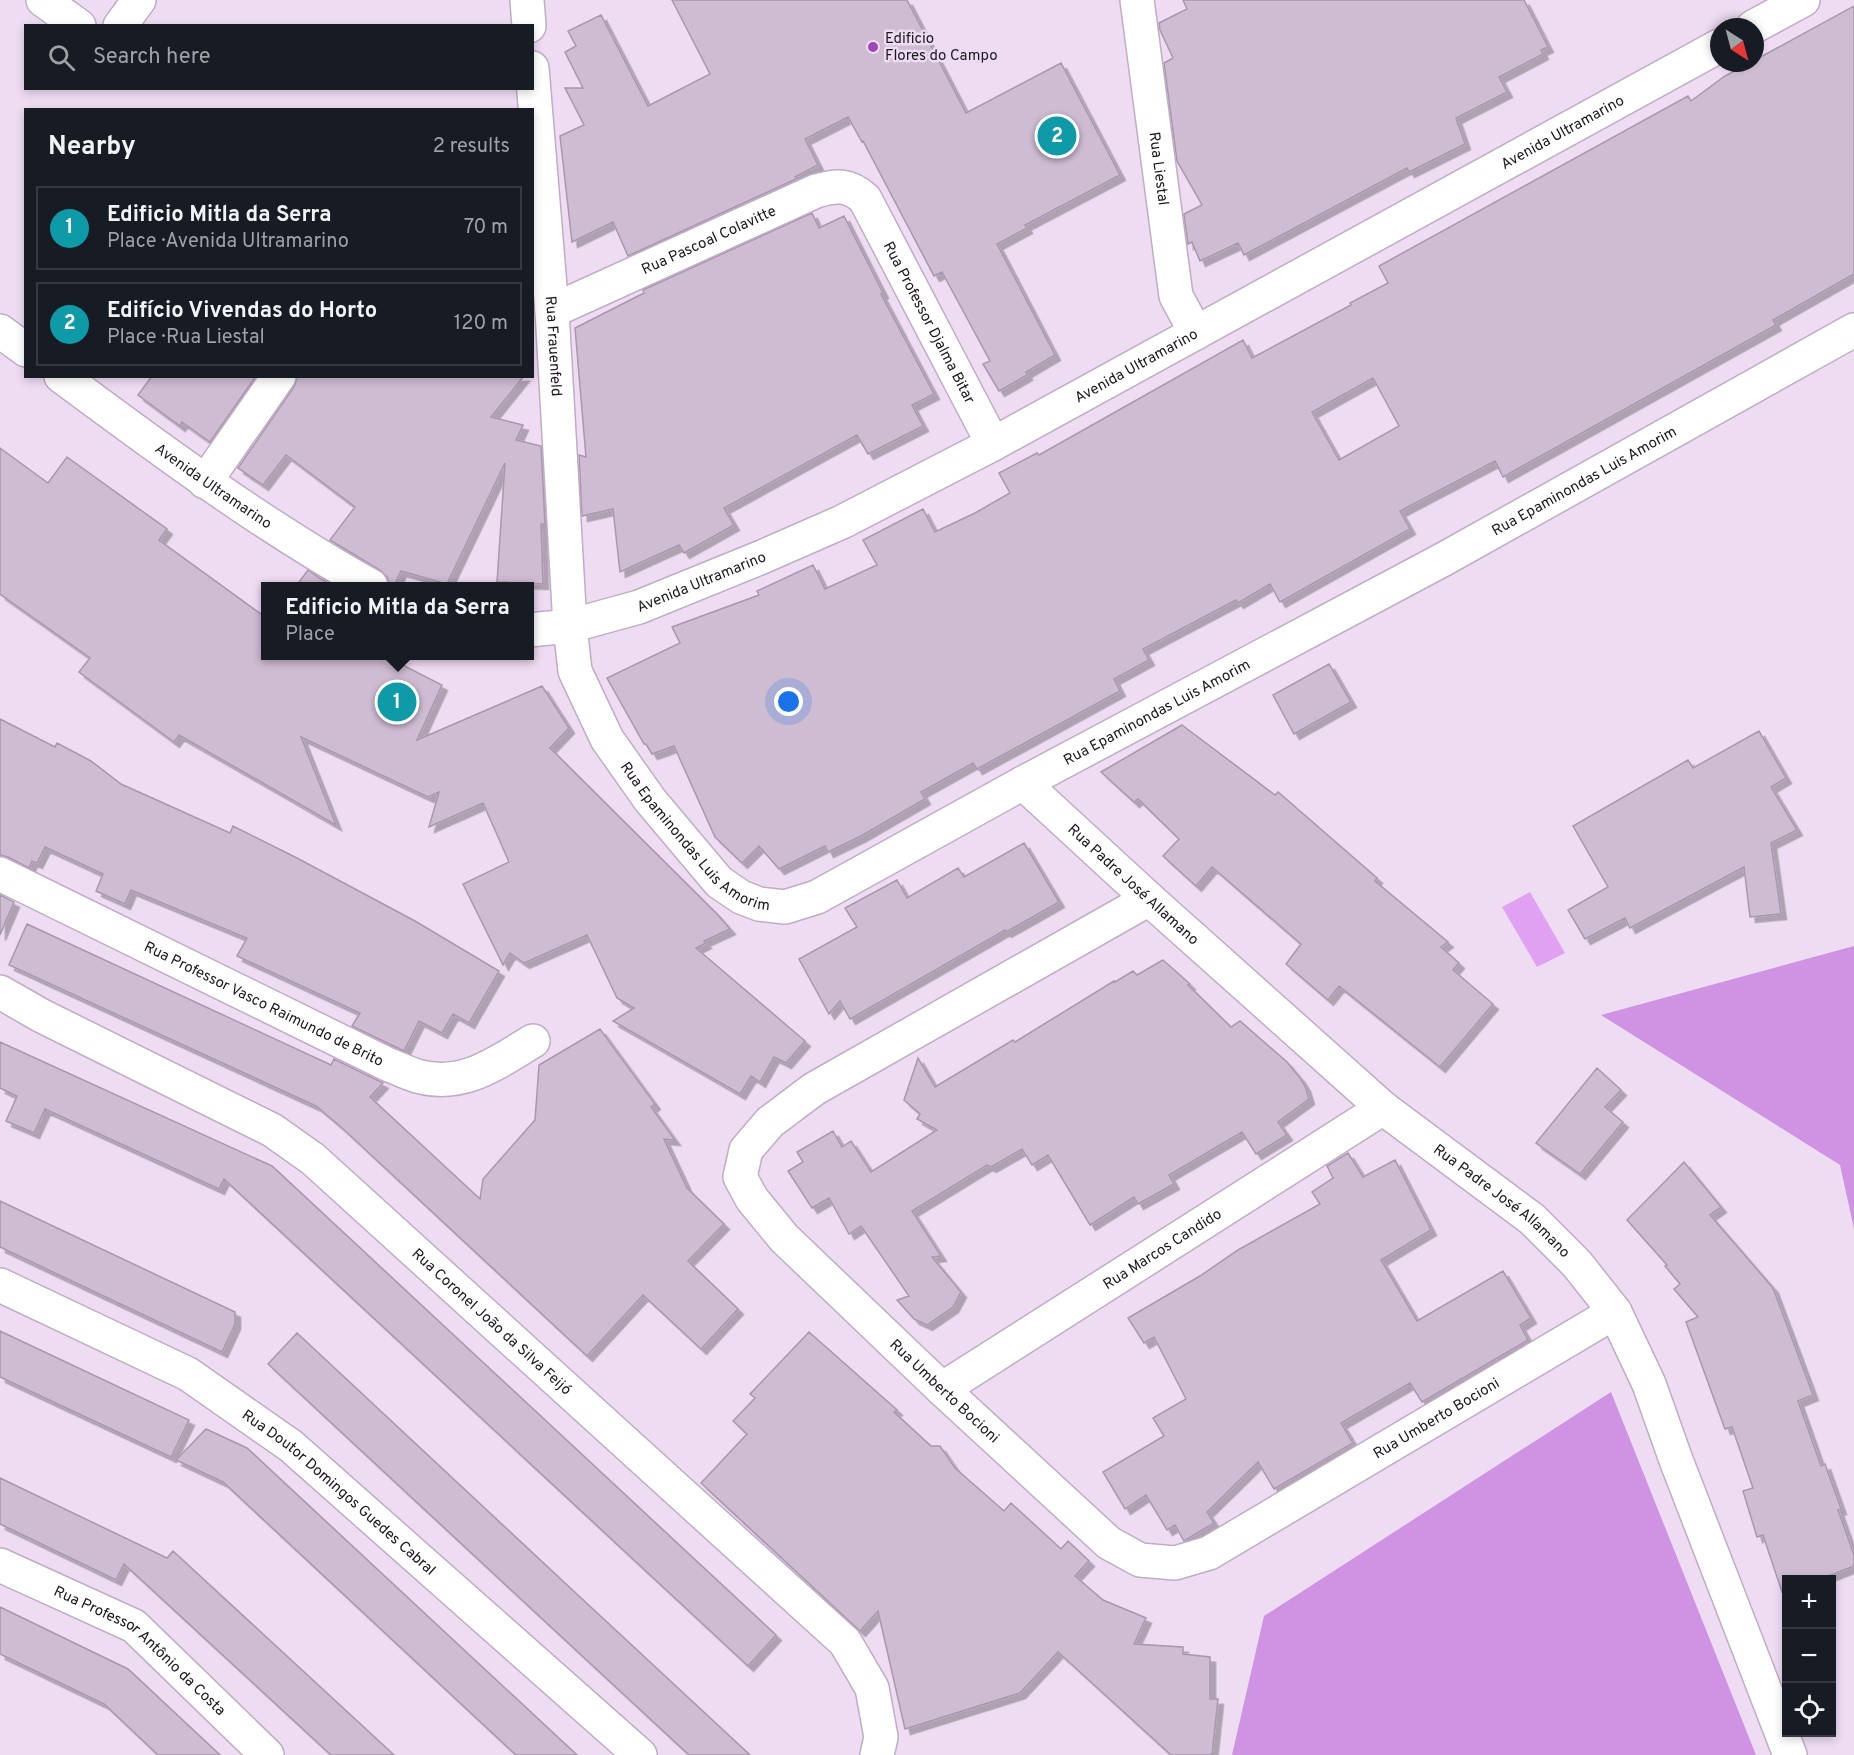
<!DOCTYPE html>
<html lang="en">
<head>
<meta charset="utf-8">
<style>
  :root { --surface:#171b24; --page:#242831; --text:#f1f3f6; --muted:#9ea1a6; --line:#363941; --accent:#2563eb }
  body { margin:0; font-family:Overpass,sans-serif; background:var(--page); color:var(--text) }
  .controls { position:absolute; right:18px; bottom:18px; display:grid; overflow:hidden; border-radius:0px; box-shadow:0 3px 9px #0003 }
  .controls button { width:54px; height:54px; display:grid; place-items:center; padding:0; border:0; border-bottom:2px solid var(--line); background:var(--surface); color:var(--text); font:30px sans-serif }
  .compass { position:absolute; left:1710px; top:18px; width:54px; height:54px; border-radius:50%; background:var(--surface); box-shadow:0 3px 9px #0003; rotate:144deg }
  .you { position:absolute; left:789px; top:702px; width:21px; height:21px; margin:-15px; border:4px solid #fff; border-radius:50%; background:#1a73e8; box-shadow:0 0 0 9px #1a73e833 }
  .badge { display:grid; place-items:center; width:39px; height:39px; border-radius:50%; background:var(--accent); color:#fff; font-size:20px; font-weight:700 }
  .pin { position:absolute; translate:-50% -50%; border:3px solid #fff; box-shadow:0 2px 6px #0006 }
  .popup { position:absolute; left:261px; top:582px; width:273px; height:78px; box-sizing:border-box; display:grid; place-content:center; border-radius:0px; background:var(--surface); filter:drop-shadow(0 2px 4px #0005); font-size:20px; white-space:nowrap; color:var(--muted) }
  .popup b { font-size:22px; color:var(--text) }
  .popup::after { content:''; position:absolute; left:50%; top:100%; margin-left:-12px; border:12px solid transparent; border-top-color:var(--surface) }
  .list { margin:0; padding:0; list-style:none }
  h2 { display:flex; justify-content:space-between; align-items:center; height:78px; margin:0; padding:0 24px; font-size:26px }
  h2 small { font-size:20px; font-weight:400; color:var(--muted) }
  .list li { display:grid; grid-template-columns:39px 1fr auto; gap:18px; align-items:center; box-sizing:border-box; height:84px; margin:0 12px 12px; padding:0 12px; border:2px solid var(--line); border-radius:0px }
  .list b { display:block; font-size:22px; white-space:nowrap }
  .list p { margin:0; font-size:20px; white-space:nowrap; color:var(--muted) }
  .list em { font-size:20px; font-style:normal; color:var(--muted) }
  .icon { flex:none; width:33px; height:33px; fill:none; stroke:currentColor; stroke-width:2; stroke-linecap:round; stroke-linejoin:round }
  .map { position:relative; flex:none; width:1854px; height:1755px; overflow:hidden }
  .search { position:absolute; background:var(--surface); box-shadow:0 3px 9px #0003; left:24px; top:24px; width:510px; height:66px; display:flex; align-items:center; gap:15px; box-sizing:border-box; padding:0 21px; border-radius:0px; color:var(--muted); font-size:22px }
  .panel { position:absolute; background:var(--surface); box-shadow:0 3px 9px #0003; left:24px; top:108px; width:510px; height:270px; border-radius:0px }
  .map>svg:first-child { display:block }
</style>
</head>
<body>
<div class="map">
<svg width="1854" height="1755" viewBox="0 0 1854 1755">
  <defs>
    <filter id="shadow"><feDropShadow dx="5.5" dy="5.5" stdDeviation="0" flood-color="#0004"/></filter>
  </defs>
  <rect width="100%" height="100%" fill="#eedcf3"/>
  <path fill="#d092e2" d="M1854,946V1229L1840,1165L1601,1015Z
    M1611,1392L1756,1755H1232L1264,1616Z"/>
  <path fill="#e1a1f2" d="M1530,892L1565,953L1537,967L1502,907Z"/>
  <path fill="#cebcd3" stroke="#a997ae" stroke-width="1.5" fill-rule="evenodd" filter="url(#shadow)" d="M672,0H907L966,113L1061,63L1120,175L1025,225L1027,228L997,244L1055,355L1026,372L1027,375L999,391L983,364L990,361L942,272L934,276L863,141L862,142L848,117L805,139L818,165L795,177L796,179L628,256L613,222L572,242L560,136L584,125L565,88H583L565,52L576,46L568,31L601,15L648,106L710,74Z
    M1183,0H1524L1548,47L1541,50L1543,54L1499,77L1507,92L1456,118L1465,144L1409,172L1407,168L1244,255L1238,243L1200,261L1192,242L1188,244L1184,214L1202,205L1177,161L1164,63L1173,58L1160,30L1159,23L1187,9Z
    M1854,6V274L1773,320L1776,325L1503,477L1495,461L1400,511L1410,529L1280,602L1270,584L1238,603L1236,600L1143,649L1149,660L1114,679L1120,691L977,769L973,763L921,792L925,799L861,836L828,852L825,846L779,869L759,846L742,863L715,837L674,746L652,754L646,744H644L607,678L680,643L672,627L759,595L757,591L813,565L825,589L877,565L863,540L923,509L935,532L975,513L1010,493L999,473L1037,453L1039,455L1243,340L1252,358L1351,305L1350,303L1388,283L1379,266L1688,96L1691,101L1725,76L1750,63H1755V60ZM1373,378L1399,426L1339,460L1312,412Z
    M812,213L819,228L844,216L883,293L881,294L934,394L912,405L923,426L868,454L857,435L724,508L734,525L684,553L679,545L620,572L613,509L582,516L579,455L586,457L575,328L644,293L643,290Z
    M152,376H256L210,442L182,422L180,426L138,395Z
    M298,376H524L491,417L523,425L516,440L541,446L545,524H541L543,584L497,582L505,463L447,584L401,571L394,586H390L387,577L380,570L330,540L355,507L286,455L263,485L238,468L294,387Z
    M0,448L48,483L67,457L167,529L159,540L265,617V656H385L442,685L417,740L542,686L569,728L550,748L717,914L730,929L704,941L706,943L696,948L805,1041L786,1063L774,1057L760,1082L751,1076L740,1094L613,1021L634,1008L617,998L587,935L524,963L510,953L503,965L463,884L509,862L483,803L429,827L439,792L428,797L301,737L336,825L179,735L174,742L79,672L90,658L0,594Z
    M308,570L321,579L334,586H296Z
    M1329,664L1351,702L1294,734L1273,695Z
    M0,719L55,747L57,743L91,761L121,784L230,833L233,826L297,858L415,921L499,971L469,1023L453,1014L442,1033L419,1021L404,1051L352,1026L360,1013L237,956L247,938L131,890L125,904L96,891L103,874L45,847L37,863L32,861L29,868L8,857L0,855Z
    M1182,725L1275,795L1278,792L1377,878L1375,881L1448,942L1441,947L1459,963L1453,970L1493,1004L1440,1067L1339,986L1328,1000L1286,964L1301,944L1212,867L1196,886L1163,856L1179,839L1138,799L1134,802L1101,772Z
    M1759,731L1786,778L1771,787L1797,830L1771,843L1781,914L1750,917L1744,867L1630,928L1625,918L1585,939L1568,910L1608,887L1573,826L1688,760L1693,768Z
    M1024,843L1059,902L1006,932L1005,930L850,1019L840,1001L829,1014L799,959L857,927L845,908L897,880L907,898L958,868L964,877Z
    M0,895L14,902L0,935Z
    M27,924L331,1065L334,1059L383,1083L370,1097L480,1199L483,1179L535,1120L539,1065L600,1029L655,1104L651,1107L675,1140L664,1139L687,1188L724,1224L688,1261L738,1309L701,1349L643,1295L587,1356L341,1127L316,1106L9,965Z
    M1163,960L1190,984L1188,985L1231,1027L1240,1021L1287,1062L1300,1078L1305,1086L1309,1099L1278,1122L1287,1135L1256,1154L1242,1132L1169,1175L1174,1184L1138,1204L1134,1197L1090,1225L1048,1155L1032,1165L1022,1149L991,1167L987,1165L912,1211L941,1256L932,1257L961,1292L953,1307L927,1325L914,1319L897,1300L909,1296L861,1226L849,1234L829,1198L812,1208L788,1171L803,1162L797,1152L833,1131L842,1147L851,1141L871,1172L937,1130L917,1119L920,1114L904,1100L918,1058L935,1087L1013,1040L1015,1042L1114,981L1115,982L1133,971L1137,975Z
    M0,1042L272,1166L776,1635L748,1666L224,1179L219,1189L45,1109L34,1133L6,1121L17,1096L0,1088Z
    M1597,1068L1621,1090L1605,1107L1623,1122L1580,1174L1536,1143Z
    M1348,1153L1363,1177L1395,1160L1431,1230L1381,1260L1417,1321L1503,1271L1531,1318L1520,1325L1528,1340L1422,1402L1410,1383L1341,1423L1353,1443L1274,1489L1258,1462L1207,1512L1214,1523L1184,1541L1175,1525L1167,1530L1146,1495L1125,1509L1103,1472L1164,1436L1153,1418L1186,1399L1154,1337L1144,1343L1128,1318L1200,1276L1238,1250L1320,1204L1312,1192L1333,1178L1327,1166Z
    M1684,1162L1721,1207L1710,1215L1773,1288L1813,1395L1798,1401L1821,1466L1825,1464L1841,1509L1838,1510L1854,1555V1566L1818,1580H1786V1591L1782,1592L1763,1535L1757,1537L1743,1491L1753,1488L1732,1427L1725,1429L1686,1322L1698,1317L1674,1289L1680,1284L1665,1266L1667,1265L1627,1220Z
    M0,1201L235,1312V1324L222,1352L0,1247Z
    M0,1331L189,1420L171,1457L0,1377Z
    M809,1332L897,1410L894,1412L931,1446H940L955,1468L1004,1511L1011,1503L1061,1549L1068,1541L1089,1561L1075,1576L1103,1600L1146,1618L1134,1644L1183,1647V1654L1210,1657V1699H1218L1212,1755H1171L1058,1652L1020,1693L905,1729L878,1611L860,1631L701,1483L747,1434L733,1421L755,1398L750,1394Z
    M297,1333L566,1584L750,1755H689L509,1588L268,1364Z
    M206,1429L247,1448L577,1755H516L223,1482L176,1460Z
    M0,1478L167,1558L173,1551L394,1755H331L124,1564L116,1580L0,1524Z
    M0,1607L128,1669L220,1755H158L104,1704L0,1654Z"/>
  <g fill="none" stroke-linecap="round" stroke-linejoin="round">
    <g stroke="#bfadc4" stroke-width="36">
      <g id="minor">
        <path d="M43,0L79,26"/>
        <path d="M527,0L529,26"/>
        <path id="s1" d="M1137,0L1176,296L1196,333"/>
        <path d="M120,26L139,0"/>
        <path d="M1753,27L1803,0"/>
        <path id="s2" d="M532,68L552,311L570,626L575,671L607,739L650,800L719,882L741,897L759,904L785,907L817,897L1023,783L1444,559L1854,330"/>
        <path id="s3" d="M552,311L816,191C836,185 849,184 865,199L993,444"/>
        <path d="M0,331L26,350"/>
        <path id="s4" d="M61,376C162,451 262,525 371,586"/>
        <path d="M205,482L279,376"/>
        <path id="s5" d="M529,630L570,626L639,607L762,557L842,522L993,444L1719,46"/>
        <path id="s6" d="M1023,783L1149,899L1383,1108L1532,1219L1577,1264L1615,1312L1649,1384L1676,1460L1790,1755"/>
        <path id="s7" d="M0,874L387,1064C397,1068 407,1073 417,1076C463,1089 496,1063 533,1041"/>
        <path id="s8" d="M1149,899L814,1089L770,1122L746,1150L740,1177L752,1199L784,1238L942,1389L1109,1543L1140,1560L1175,1563L1209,1553L1615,1312"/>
        <path id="s9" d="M0,992L42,1016L272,1130L313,1159L845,1642L872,1688L881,1737L877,1755"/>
        <path id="s10" d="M0,1285L188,1374L291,1446L640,1755"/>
        <path id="s11" d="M942,1389L1383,1108"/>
        <path id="s12" d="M0,1565L134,1626L267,1755"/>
      </g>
    </g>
    <use href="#minor" stroke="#fff" stroke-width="33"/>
  </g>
  <circle fill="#9e48b5" stroke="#eedcf3" stroke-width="2" cx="873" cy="47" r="6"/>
  <g text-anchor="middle" stroke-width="5" stroke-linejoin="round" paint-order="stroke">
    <g font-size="15" fill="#1d171f" stroke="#eedcf3" text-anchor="start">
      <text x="885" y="43">Edificio<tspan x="885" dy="17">Flores do Campo</tspan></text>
    </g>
    <g font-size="15" fill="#1d171f" stroke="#eedcf3">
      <text dy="5" stroke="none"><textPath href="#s5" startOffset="1152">Avenida Ultramarino</textPath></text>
      <text dy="5" stroke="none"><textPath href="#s1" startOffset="170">Rua Liestal</textPath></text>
      <text dy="5" stroke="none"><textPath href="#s3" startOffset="172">Rua Pascoal Colavitte</textPath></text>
      <text dy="5" stroke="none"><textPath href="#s3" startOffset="482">Rua Professor Djalma Bitar</textPath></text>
      <text dy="5" stroke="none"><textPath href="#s2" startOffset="279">Rua Frauenfeld</textPath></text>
      <text dy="5" stroke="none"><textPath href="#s5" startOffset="666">Avenida Ultramarino</textPath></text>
      <text dy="5" stroke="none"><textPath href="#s2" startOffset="1840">Rua Epaminondas Luis Amorim</textPath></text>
      <text dy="5" stroke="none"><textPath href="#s4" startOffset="188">Avenida Ultramarino</textPath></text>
      <text dy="5" stroke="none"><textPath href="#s5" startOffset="180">Avenida Ultramarino</textPath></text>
      <text dy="5" stroke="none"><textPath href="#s2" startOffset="1354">Rua Epaminondas Luis Amorim</textPath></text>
      <text dy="5" stroke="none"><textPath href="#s2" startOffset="814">Rua Epaminondas Luis Amorim</textPath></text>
      <text dy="5" stroke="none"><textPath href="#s6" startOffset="150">Rua Padre José Allamano</textPath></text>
      <text dy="5" stroke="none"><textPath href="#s7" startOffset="294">Rua Professor Vasco Raimundo de Brito</textPath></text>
      <text dy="5" stroke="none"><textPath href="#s6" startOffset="636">Rua Padre José Allamano</textPath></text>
      <text dy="5" stroke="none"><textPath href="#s11" startOffset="261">Rua Marcos Candido</textPath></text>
      <text dy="5" stroke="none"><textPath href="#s9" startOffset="597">Rua Coronel João da Silva Feijó</textPath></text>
      <text dy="5" stroke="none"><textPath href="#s8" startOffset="802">Rua Umberto Bocioni</textPath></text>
      <text dy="5" stroke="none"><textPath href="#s8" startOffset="1396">Rua Umberto Bocioni</textPath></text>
      <text dy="5" stroke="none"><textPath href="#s10" startOffset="400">Rua Doutor Domingos Guedes Cabral</textPath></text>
      <text dy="5" stroke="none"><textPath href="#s12" startOffset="166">Rua Professor Antônio da Costa</textPath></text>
    </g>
  </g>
</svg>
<div class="controls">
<button>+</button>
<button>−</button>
<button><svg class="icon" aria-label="locate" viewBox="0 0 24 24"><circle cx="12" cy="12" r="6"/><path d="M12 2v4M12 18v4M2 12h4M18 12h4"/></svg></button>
</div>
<svg class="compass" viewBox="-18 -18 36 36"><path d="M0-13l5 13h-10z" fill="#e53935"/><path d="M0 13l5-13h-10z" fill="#9ea1a6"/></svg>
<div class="you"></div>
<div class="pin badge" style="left:397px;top:702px;background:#0f9aa8">1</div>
<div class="popup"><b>Edificio Mitla da Serra</b>Place</div>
<div class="pin badge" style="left:1057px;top:136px;background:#0f9aa8">2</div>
<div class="search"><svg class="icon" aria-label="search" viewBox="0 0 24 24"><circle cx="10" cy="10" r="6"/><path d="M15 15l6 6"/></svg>Search here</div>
<section class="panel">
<h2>Nearby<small>2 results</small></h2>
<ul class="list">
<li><span class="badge" style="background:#0f9aa8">1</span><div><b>Edificio Mitla da Serra</b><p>Place · Avenida Ultramarino</p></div><em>70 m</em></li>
<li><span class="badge" style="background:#0f9aa8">2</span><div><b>Edifício Vivendas do Horto</b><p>Place · Rua Liestal</p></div><em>120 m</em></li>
</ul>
</section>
</div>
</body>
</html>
